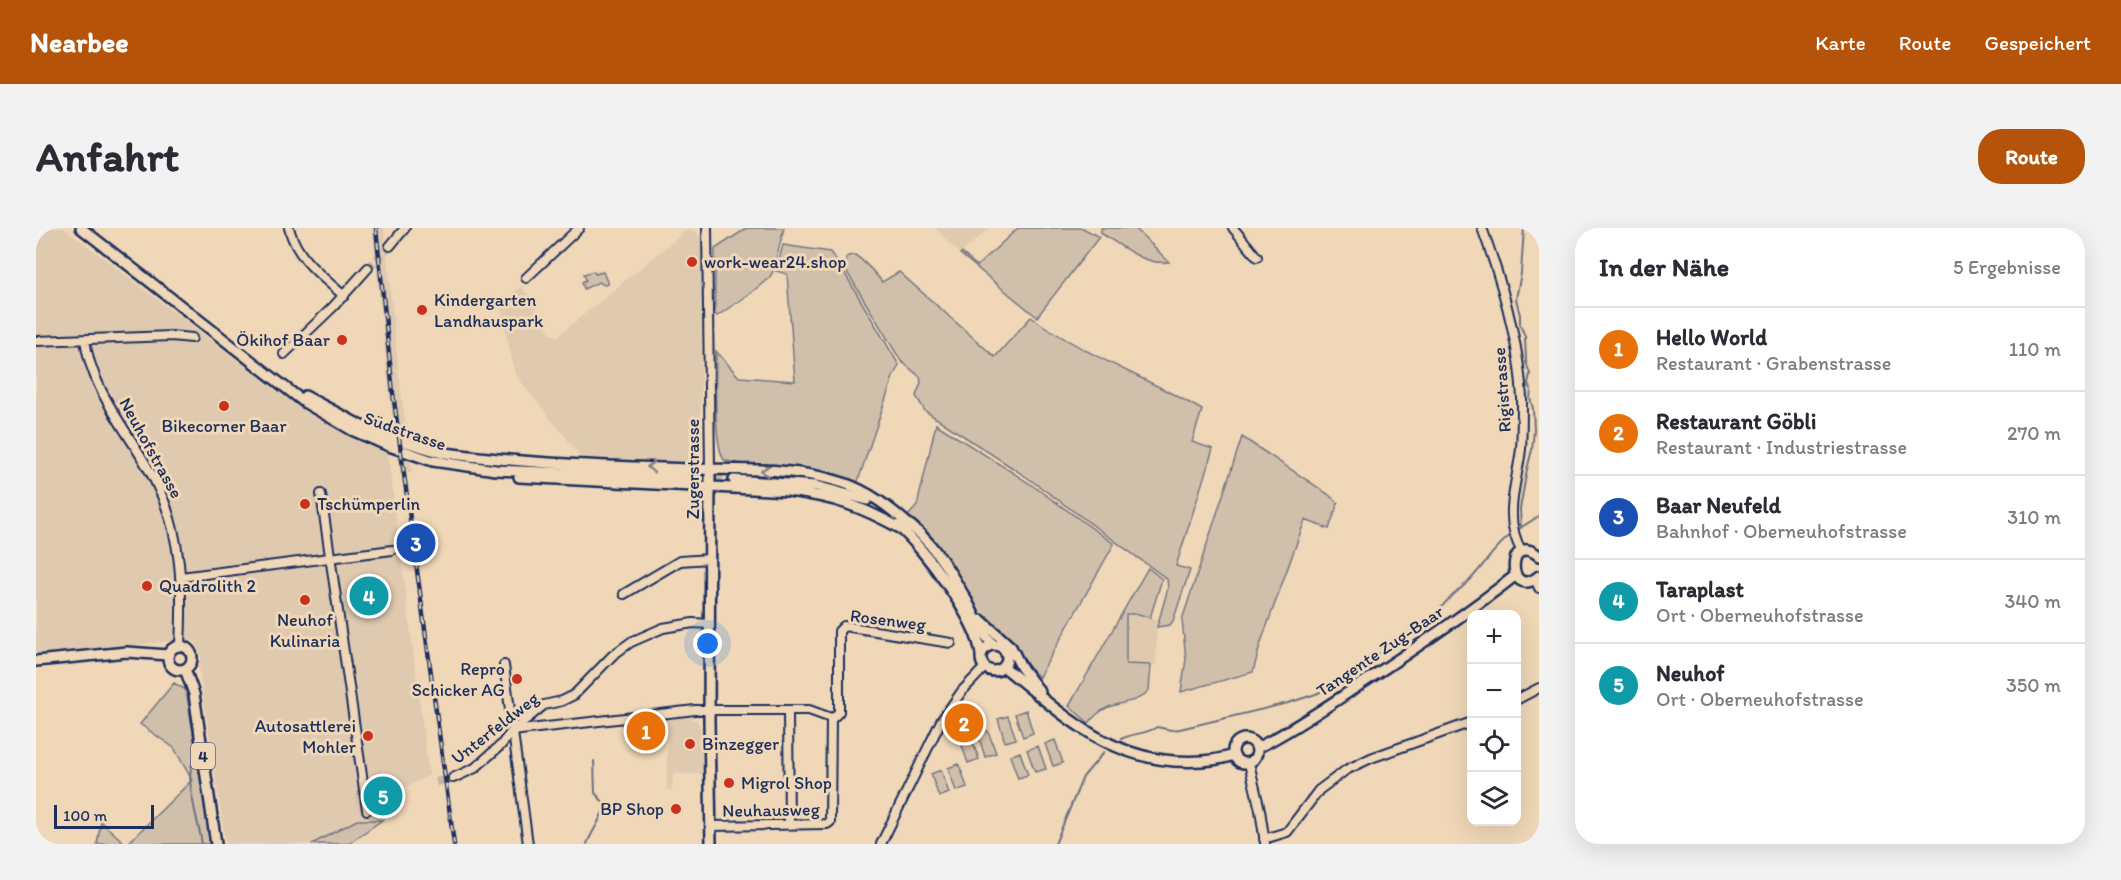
<!DOCTYPE html>
<html lang="de">
<head>
<meta charset="utf-8">
<style>
  :root { --surface:#fff; --page:#f2f2f3; --text:#2b2b33; --muted:#7c7c81; --line:#e1e1e2; --accent:#b45309 }
  body { margin:0; font-family:Itim,sans-serif; background:var(--page); color:var(--text) }
  .controls { position:absolute; right:18px; bottom:18px; display:grid; overflow:hidden; border-radius:12px; box-shadow:0 6px 24px #0002 }
  .controls button { width:54px; height:54px; display:grid; place-items:center; padding:0; border:0; border-bottom:2px solid var(--line); background:var(--surface); color:var(--text); font:30px sans-serif }
  .scale { position:absolute; left:18px; bottom:15px; width:100px; box-sizing:border-box; padding-left:6px; border:3px solid #1b2f5e; border-top:0; font-size:16px; line-height:21px; white-space:nowrap; color:#1b2f5e; -webkit-text-stroke:4px #efd7b7; paint-order:stroke }
  .you { position:absolute; left:672px; top:416px; width:21px; height:21px; margin:-15px; border:4px solid #fff; border-radius:50%; background:#1a73e8; box-shadow:0 0 0 9px #1a73e833 }
  .badge { display:grid; place-items:center; width:39px; height:39px; border-radius:50%; background:var(--accent); color:#fff; font-size:20px; font-weight:700 }
  .pin { position:absolute; translate:-50% -50%; border:3px solid #fff; box-shadow:0 2px 6px #0006 }
  .list { margin:0; padding:0; list-style:none }
  h2 { display:flex; justify-content:space-between; align-items:center; height:78px; margin:0; padding:0 24px; font-size:26px }
  h2 small { font-size:20px; font-weight:400; color:var(--muted) }
  .list li { display:grid; grid-template-columns:39px 1fr auto; gap:18px; align-items:center; box-sizing:border-box; height:84px; padding:0 24px; border-top:2px solid var(--line) }
  .list b { display:block; font-size:22px; white-space:nowrap }
  .list p { margin:0; font-size:20px; white-space:nowrap; color:var(--muted) }
  .list em { font-size:20px; font-style:normal; color:var(--muted) }
  .icon { flex:none; width:33px; height:33px; fill:none; stroke:currentColor; stroke-width:2; stroke-linecap:round; stroke-linejoin:round }
  .map { position:relative; flex:none; width:1503px; height:616px; overflow:hidden; border-radius:24px }
  header { display:flex; align-items:center; gap:36px; box-sizing:border-box; height:84px; padding:0 30px; background:var(--accent); color:#fff }
  header strong { font-size:28px }
  nav { display:flex; gap:33px; margin-inline-start:auto; font-size:21px }
  .intro { display:flex; align-items:center; justify-content:space-between; box-sizing:border-box; height:144px; padding:0 36px }
  h1 { margin:0; font-size:42px }
  .button { padding:15px 27px; border-radius:24px; background:var(--accent); color:#fff; font-size:21px; font-weight:700 }
  main { display:flex; gap:36px; padding:0 36px }
  aside { flex:1; background:var(--surface); border-radius:24px; box-shadow:0 6px 24px #0002 }
  .map>svg:first-child { display:block }
</style>
</head>
<body>
<header>
<strong>Nearbee</strong>
<nav><a>Karte</a><a>Route</a><a>Gespeichert</a></nav>
</header>
<div class="intro"><h1>Anfahrt</h1><a class="button">Route</a></div>
<main>
<div class="map">
<svg width="1503" height="616" viewBox="0 0 1503 616">
  <rect width="100%" height="100%" fill="#efd7b7"/>
  <filter id="ink" filterUnits="userSpaceOnUse"><feTurbulence type="fractalNoise" baseFrequency=".0167" numOctaves="2"/><feDisplacementMap in="SourceGraphic" scale="12" xChannelSelector="R" yChannelSelector="G"/><feConvolveMatrix kernelMatrix="1 2 1 2 8 2 1 2 1" color-interpolation-filters="sRGB"/></filter>
  <g filter="url(#ink)">
    <path fill="#dfcab0" d="M0,0H28L255,173L304,201L351,220L393,547L365,562L346,592H321L276,616H190L163,441L165,428L159,413L146,412L0,427Z
      M336,0H348L363,148L376,245L364,246L354,171Z
      M653,0L667,10L664,224L651,235L546,230L479,146L464,75L486,58L515,106L522,108Z
      M899,0H953L924,26Z
      M1090,386H1103L1121,393L1120,437L1090,436Z
      M650,489L661,492L664,499L667,546H637L636,562H631V492Z"/>
    <path fill="#d0bfaa" stroke="#767784" stroke-width="1.5" d="M711,0H748L737,43L734,49L715,65L681,88L679,86V21Z
      M982,0H1047L1063,9L1001,89L924,26L926,25L941,38Z
      M1065,0H1099L1133,34C1109,38 1084,17 1065,5Z
      M747,17L794,24L805,39L863,137L857,149L821,256C797,246 770,241 743,239C723,237 707,238 688,232C677,214 680,147 680,123L703,149L759,153L751,46L740,43Z
      M819,27C827,32 842,48 846,54L863,44L959,129L995,89C1048,127 1110,149 1166,182L1156,214L1177,221L1140,338L1154,342L1137,393L1134,397L1121,399L1132,360L1131,351L989,248L889,183L880,168L885,155L884,149L865,133L811,44L810,30L812,28Z
      M558,43L559,46L567,44L572,56L568,57L563,54L548,61L546,54L550,52L548,46Z
      M900,196L993,255L1078,316L1003,449L987,433L976,417L946,389L914,336L889,305L871,289L881,278Z
      M1206,209L1292,266L1302,275L1293,301L1269,292L1225,414L1217,444L1145,464L1150,431L1146,392Z
      M1112,340L1126,351L1114,390L1103,386H1090V436L1115,437L1113,462C1096,482 1074,467 1053,495L1033,478Z
      M138,455L150,462L175,616H91L156,552L138,520L104,496Z
      M990,482L997,505L987,509L979,486Z
      M972,488L980,511L969,514L962,491Z
      M952,503L960,525L949,529L942,506Z
      M935,509L943,531L932,535L924,512Z
      M1019,512L1027,535L1017,538L1009,516Z
      M1002,518L1010,541L999,544L991,522Z
      M984,524L992,547L982,550L974,528Z
      M923,536L931,559L920,563L912,540Z
      M905,542L913,565L903,569L895,546Z
      M321,592H346L312,616H276Z
      M65,594L90,616H91H61Z"/>
    <g fill="none" stroke-linecap="round" stroke-linejoin="round">
      <path stroke="#6e7281" stroke-width="2" d="M1485,300L1484,281L1491,241L1496,222L1498,202L1497,181L1494,170L1495,162L1492,156L1494,146L1490,134L1489,108L1484,97V87L1480,71L1485,45L1488,0
        M1481,302L1503,288
        M1085,511C1100,504 1108,507 1121,499L1135,502L1144,501L1252,475L1280,466L1302,455L1402,384C1411,370 1424,362 1435,351C1450,335 1459,318 1476,306
        M158,532C147,549 163,595 166,616
        M551,616C556,602 567,590 569,576L559,565L558,533
        M1019,616L1047,549L1068,524"/>
      <path stroke="#c5b5a5" stroke-width="8" stroke-dasharray="8 4" stroke-linecap="butt" d="M332,40L354,18
        M400,554L417,550"/>
      <path stroke="#c5b5a5" stroke-width="9" stroke-dasharray="9 4.5" stroke-linecap="butt" d="M651,250L698,252"/>
      <g stroke="#1b2f5e" stroke-width="12">
        <path id="minor" d="M253,0C261,31 285,47 308,68
          M671,0L674,241
          M1197,0L1221,29
          M1446,0C1466,54 1483,112 1486,170C1486,187 1486,204 1485,221C1481,256 1466,290 1486,324
          M354,18L369,0
          M490,50L543,0
          M49,111C55,164 96,207 119,253C146,305 147,361 144,418
          M0,113L135,108L156,110
          M248,126L297,79L332,40
          M285,266L331,582
          M145,349L356,322
          M1499,351L1503,360
          M588,366L644,333L674,331
          M468,437L492,616
          M1480,472L1503,460
          M752,483L753,597
          M795,490L798,489L803,484V403L808,398L915,415
          M476,503L659,482H773L795,490
          M1213,535L1224,582L1229,615
          M417,550L439,540L465,517L476,503L508,477L526,473L538,467L577,427L595,414L627,400L657,395L674,396
          M675,598L791,596L794,594L795,490
          M1228,611L1251,604L1283,562L1310,542L1335,530L1436,494
          M845,616L905,493L926,463L949,439"/>
      </g>
      <g stroke="#1b2f5e" stroke-width="14">
        <path id="major" d="M45,0L268,174L316,202L353,218L397,233L460,242L651,250
          M269,168L337,204L406,225
          M402,224C486,236 571,238 656,241C704,242 755,239 801,253C828,260 851,277 871,295
          M674,241L673,493L675,616
          M483,249L752,263C799,269 824,278 866,301
          M698,252L780,258L831,272
          M867,292C895,310 915,345 931,373C939,388 945,406 958,417
          M862,298C888,320 942,393 945,427
          M1503,328C1470,301 1470,375 1503,348
          M945,392L975,419L985,439L1004,464
          M945 430a13 13 0 1 1 26 0a13 13 0 1 1-26 0Z
          M132 430a12 12 0 1 1 24 0a12 12 0 1 1-24 0Z
          M0,433L91,424L132,427
          M968,439C1022,482 1065,527 1138,533C1157,534 1179,534 1197,527
          M149,441L158,466L180,616
          M1197 523a12 12 0 1 1 24 0a12 12 0 1 1-24 0Z
          M1221,520C1255,503 1287,481 1319,460C1374,424 1428,388 1480,347"/>
      </g>
      <use href="#minor" stroke="#efd7b7" stroke-width="8"/>
      <use href="#major" stroke="#efd7b7" stroke-width="9"/>
      <g stroke="#1b2f5e" stroke-width="4.5">
        <path id="rail" d="M340,0L357,165L418,616"/>
      </g>
      <use href="#rail" stroke="#efd7b7" stroke-width="2" stroke-dasharray="7" stroke-linecap="butt"/>
    </g>
    <defs><path id="oneway-chevron" d="M-2-3.5L2.5 0L-2 3.5" fill="none" stroke-width="1.6" stroke-linecap="round" stroke-linejoin="round" transform="scale(1.5)"/></defs>
    <g stroke="#85838a">
      <use href="#oneway-chevron" transform="translate(615 239) rotate(-178)"/>
      <use href="#oneway-chevron" transform="translate(729 243) rotate(-176)"/>
    </g>
  </g>
  <g fill="#c8321e" stroke="#efd7b7" stroke-width="2">
    <circle cx="656" cy="34" r="6"/>
    <circle cx="386" cy="82" r="6"/>
    <circle cx="306" cy="112" r="6"/>
    <circle cx="188" cy="178" r="6"/>
    <circle cx="269" cy="276" r="6"/>
    <circle cx="111" cy="358" r="6"/>
    <circle cx="269" cy="372" r="6"/>
    <circle cx="481" cy="451" r="6"/>
    <circle cx="332" cy="508" r="6"/>
    <circle cx="654" cy="516" r="6"/>
    <circle cx="693" cy="555" r="6"/>
    <circle cx="640" cy="581" r="6"/>
  </g>
  <g text-anchor="middle" stroke-width="6" stroke-linejoin="round" paint-order="stroke">
    <rect fill="#efd7b7" stroke="#5b6179" stroke-width="1.5" x="155" y="515" width="24" height="26" rx="4.5"/>
    <g font-size="16" font-weight="bold" fill="#1b2f5e">
      <text x="167" y="534">4</text>
    </g>
    <g font-size="18" fill="#1b2f5e" stroke="#efd7b7" text-anchor="start">
      <text x="668" y="40">work-wear24.shop</text>
      <text x="398" y="78">Kindergarten<tspan x="398" dy="21">Landhauspark</tspan></text>
      <text x="294" y="118" text-anchor="end">Ökihof Baar</text>
      <text x="188" y="204" text-anchor="middle">Bikecorner Baar</text>
      <text x="281" y="282">Tschümperlin</text>
      <text x="123" y="364">Quadrolith 2</text>
      <text x="269" y="398" text-anchor="middle">Neuhof<tspan x="269" dy="21">Kulinaria</tspan></text>
      <text x="469" y="447" text-anchor="end">Repro<tspan x="469" dy="21">Schicker AG</tspan></text>
      <text x="320" y="504" text-anchor="end">Autosattlerei<tspan x="320" dy="21">Mohler</tspan></text>
      <text x="666" y="522">Binzegger</text>
      <text x="705" y="561">Migrol Shop</text>
      <text x="628" y="587" text-anchor="end">BP Shop</text>
    </g>
    <g font-size="18" fill="#1b2f5e" stroke="#efd7b7">
      <text transform="translate(1466 162) rotate(-94)" y="6">Rigistrasse</text>
      <text transform="translate(369 203) rotate(19)" y="6">Südstrasse</text>
      <text transform="translate(115 220) rotate(61)" y="6">Neuhofstrasse</text>
      <text transform="translate(657 241) rotate(-90)" y="6">Zugerstrasse</text>
      <text transform="translate(852 392) rotate(7)" y="6">Rosenweg</text>
      <text transform="translate(1344 423) rotate(-34)" y="6">Tangente Zug-Baar</text>
      <text transform="translate(459 500) rotate(-38)" y="6">Unterfeldweg</text>
      <text transform="translate(735 582) rotate(-1)" y="6">Neuhausweg</text>
    </g>
  </g>
</svg>
<div class="controls">
<button>+</button>
<button>−</button>
<button><svg class="icon" aria-label="locate" viewBox="0 0 24 24"><circle cx="12" cy="12" r="6"/><path d="M12 2v4M12 18v4M2 12h4M18 12h4"/></svg></button>
<button><svg class="icon" aria-label="layers" viewBox="0 0 24 24"><path d="M12 4l9 5-9 5-9-5zM3 14l9 5 9-5"/></svg></button>
</div>
<div class="scale">100 m</div>
<div class="you"></div>
<div class="pin badge" style="left:610px;top:503px;background:#e8710a">1</div>
<div class="pin badge" style="left:928px;top:495px;background:#e8710a">2</div>
<div class="pin badge" style="left:380px;top:315px;background:#1a4fb4">3</div>
<div class="pin badge" style="left:333px;top:368px;background:#0f9aa8">4</div>
<div class="pin badge" style="left:347px;top:568px;background:#0f9aa8">5</div>
</div>
<aside>
<h2>In der Nähe<small>5 Ergebnisse</small></h2>
<ul class="list">
<li><span class="badge" style="background:#e8710a">1</span><div><b>Hello World</b><p>Restaurant · Grabenstrasse</p></div><em>110 m</em></li>
<li><span class="badge" style="background:#e8710a">2</span><div><b>Restaurant Göbli</b><p>Restaurant · Industriestrasse</p></div><em>270 m</em></li>
<li><span class="badge" style="background:#1a4fb4">3</span><div><b>Baar Neufeld</b><p>Bahnhof · Oberneuhofstrasse</p></div><em>310 m</em></li>
<li><span class="badge" style="background:#0f9aa8">4</span><div><b>Taraplast</b><p>Ort · Oberneuhofstrasse</p></div><em>340 m</em></li>
<li><span class="badge" style="background:#0f9aa8">5</span><div><b>Neuhof</b><p>Ort · Oberneuhofstrasse</p></div><em>350 m</em></li>
</ul>
</aside>
</main>
</body>
</html>
